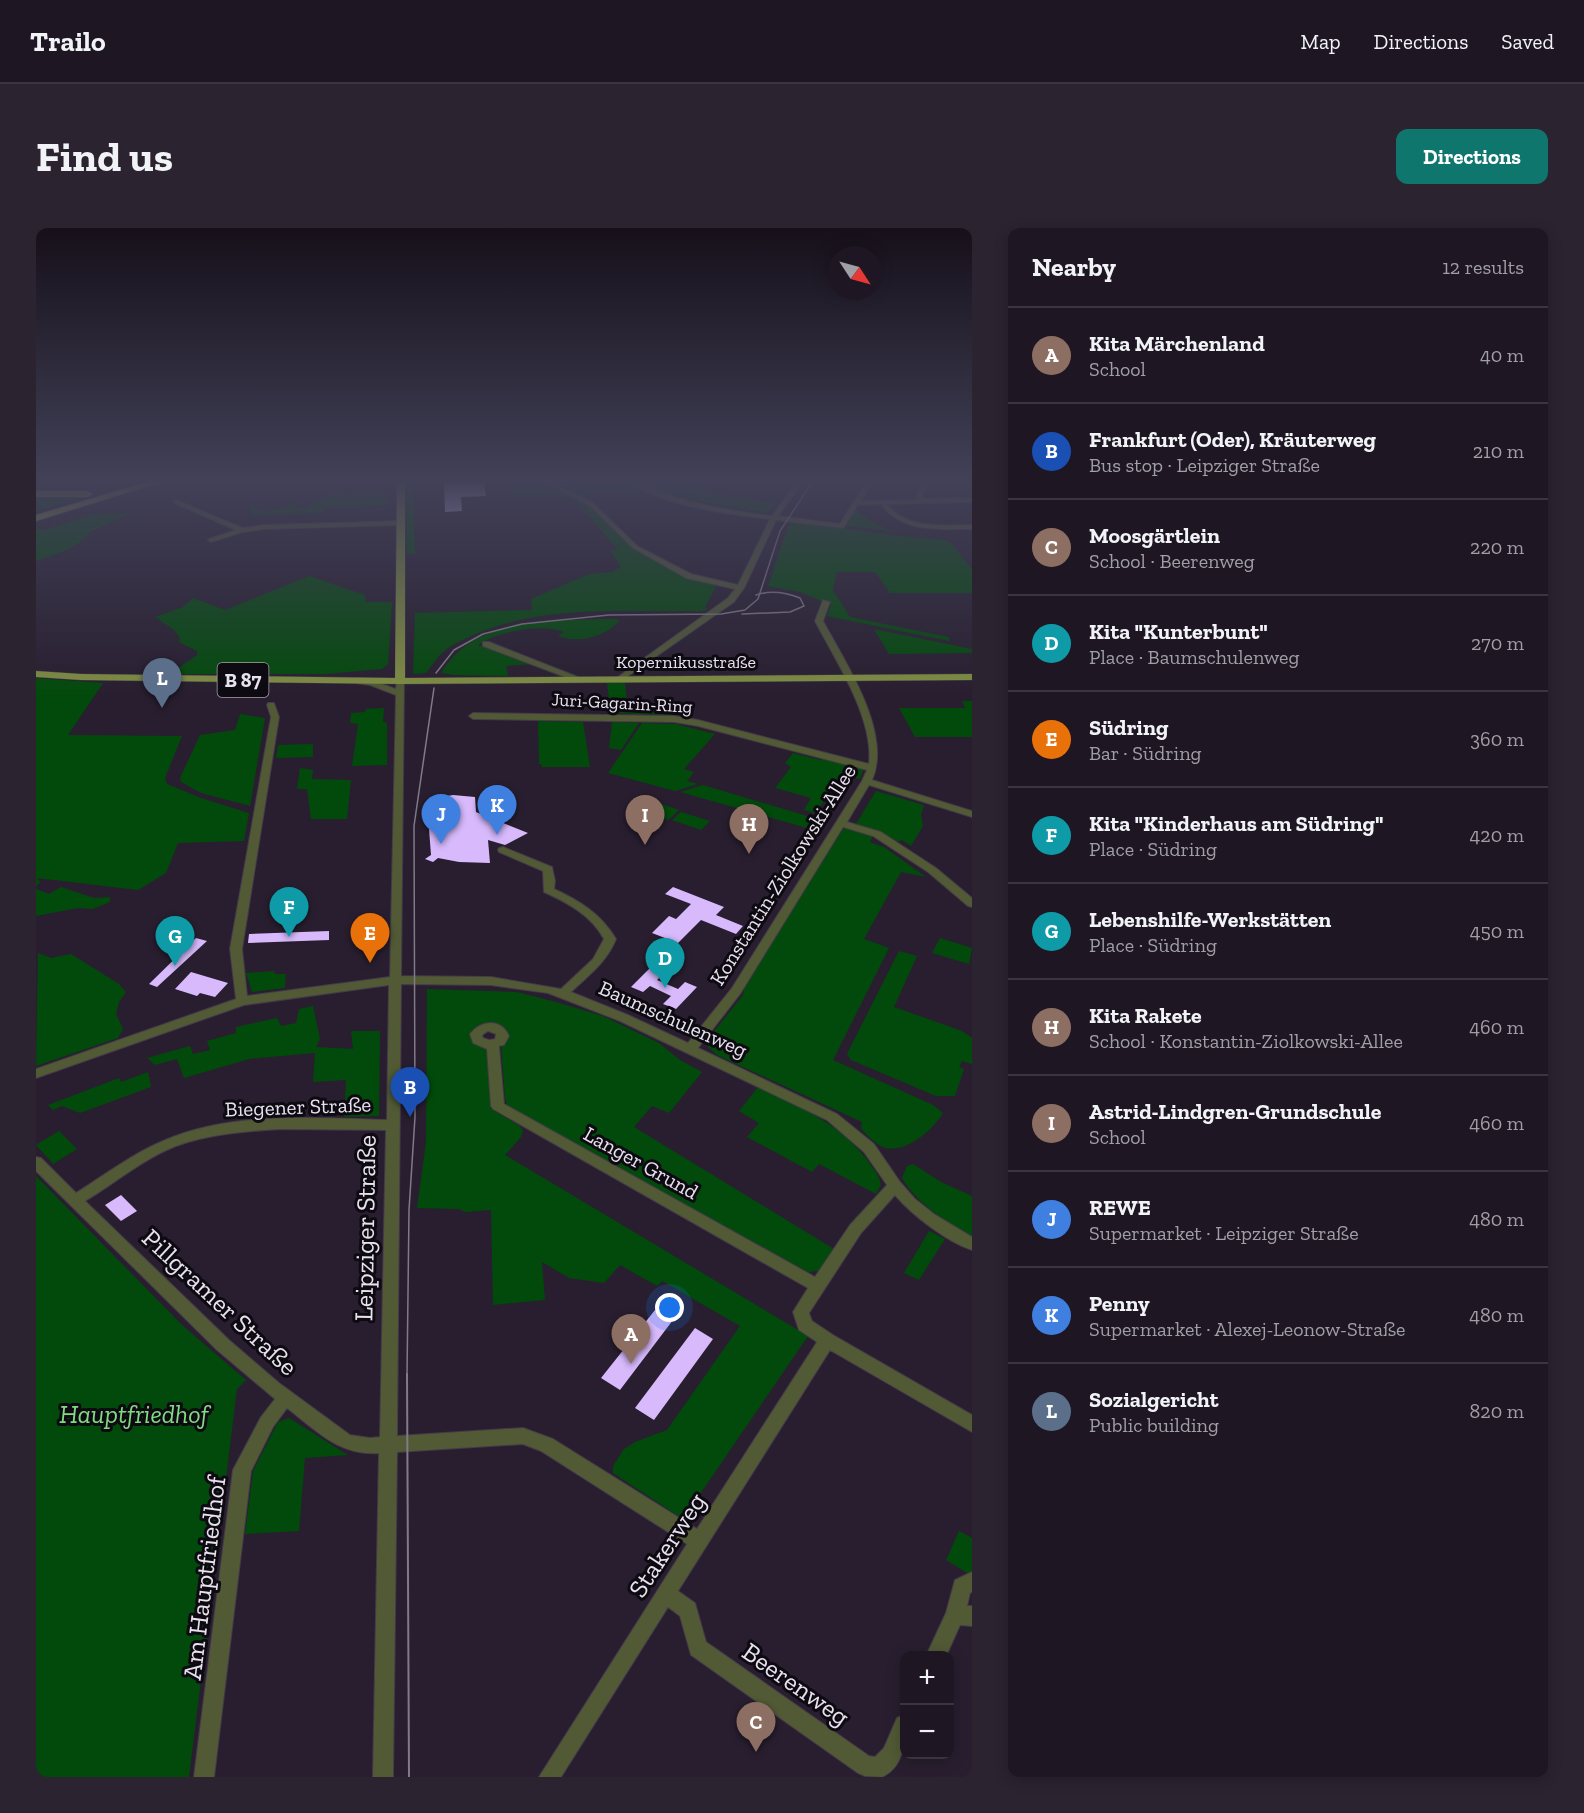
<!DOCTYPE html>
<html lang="en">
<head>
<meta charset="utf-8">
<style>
  :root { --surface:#1e1623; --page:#2b2330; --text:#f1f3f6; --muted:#a19fa6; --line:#3c3541; --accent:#0f766e }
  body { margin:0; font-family:"Zilla Slab",serif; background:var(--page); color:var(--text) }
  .controls { position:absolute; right:18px; bottom:18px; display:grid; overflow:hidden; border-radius:12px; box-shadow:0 3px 15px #0003 }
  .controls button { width:54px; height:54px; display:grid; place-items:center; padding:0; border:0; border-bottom:2px solid var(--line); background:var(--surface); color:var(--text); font:30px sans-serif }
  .compass { position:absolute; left:792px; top:18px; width:54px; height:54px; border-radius:50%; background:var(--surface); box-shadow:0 3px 15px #0003; rotate:126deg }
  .you { position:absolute; left:634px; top:1080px; width:21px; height:21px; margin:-15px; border:4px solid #fff; border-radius:50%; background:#1a73e8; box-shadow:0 0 0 9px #1a73e833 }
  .badge { display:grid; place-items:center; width:39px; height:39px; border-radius:50%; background:var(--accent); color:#fff; font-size:20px; font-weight:700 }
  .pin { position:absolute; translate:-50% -50px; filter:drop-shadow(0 2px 3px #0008) }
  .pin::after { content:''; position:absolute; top:32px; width:21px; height:18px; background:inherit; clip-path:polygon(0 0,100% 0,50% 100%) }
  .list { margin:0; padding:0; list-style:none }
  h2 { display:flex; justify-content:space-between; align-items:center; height:78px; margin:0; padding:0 24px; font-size:26px }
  h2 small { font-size:20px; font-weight:400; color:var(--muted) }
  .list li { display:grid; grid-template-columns:39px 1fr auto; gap:18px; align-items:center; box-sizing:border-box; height:96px; padding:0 24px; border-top:2px solid var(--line) }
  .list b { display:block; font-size:22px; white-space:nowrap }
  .list p { margin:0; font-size:20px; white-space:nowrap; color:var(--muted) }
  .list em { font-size:20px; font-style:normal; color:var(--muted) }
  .map { position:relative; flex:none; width:936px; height:1549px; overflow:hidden; border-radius:12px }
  header { display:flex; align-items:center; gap:36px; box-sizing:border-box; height:84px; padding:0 30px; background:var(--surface); border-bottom:2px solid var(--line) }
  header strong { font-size:28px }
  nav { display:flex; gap:33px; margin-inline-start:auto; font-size:21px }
  .intro { display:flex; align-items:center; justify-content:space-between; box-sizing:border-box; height:144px; padding:0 36px }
  h1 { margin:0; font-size:42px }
  .button { padding:15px 27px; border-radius:12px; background:var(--accent); color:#fff; font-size:21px; font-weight:700 }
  main { display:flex; gap:36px; padding:0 36px }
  aside { flex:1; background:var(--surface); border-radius:12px; box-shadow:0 3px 15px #0003 }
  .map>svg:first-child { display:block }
</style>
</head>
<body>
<header>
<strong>Trailo</strong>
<nav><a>Map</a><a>Directions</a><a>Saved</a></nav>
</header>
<div class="intro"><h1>Find us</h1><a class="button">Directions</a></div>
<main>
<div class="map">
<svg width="936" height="1549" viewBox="0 0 936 1549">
  <rect width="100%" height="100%" fill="#281e2f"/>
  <path fill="#024a0b" d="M543,251L588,253L605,263L584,266L579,263L546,268L519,253Z
    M598,251H658L668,263L740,276L732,285L649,271L652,268L617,262Z
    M474,252H501L513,256L552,276L595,319L652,349L680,358L669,379L672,381L667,383C590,384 502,375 431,410C422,414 411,419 404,427C399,432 395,439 390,445L377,446L379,385L496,382L495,371L553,346L576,344L585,338L574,323L582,322L539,272H531L524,268L477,269Z
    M370,255H377L379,326H371Z
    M352,264L350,274L354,277L288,280L286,285L215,287L214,279L230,284L262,274L264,275L257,279L269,281L294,265Z
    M0,267H56L0,283L2,275Z
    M820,282L836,294L852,302L889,307L810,298Z
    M95,285L52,305C41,322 18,326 0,333V301L9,302L57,286Z
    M754,293L863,308L910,312L915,315L936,341V365H854L839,344H801L797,362L814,389L913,409V413L791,388L795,377L764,364L732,358Z
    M273,348L329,367V374H356L352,436L346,441L290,446H143L141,441L161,427V423L143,414L144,410L138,402L119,389L147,379L157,370L189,382Z
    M578,391L584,392C570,409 541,416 522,408L528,404C507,395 461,403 442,417L498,436L470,438L472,448L418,447L405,445C439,387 520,393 578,391Z
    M838,401L936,421V425L853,426Z
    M0,450L67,455L32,507L146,508L129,550L131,556L165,570L213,585L208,613L142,615L130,645L102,662L1,650L4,654L0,659Z
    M571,455H589L591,476H633L635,487L575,485Z
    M926,473H936V509H879L863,480H929Z
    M348,480L347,494L351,495V537L316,538L322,496L314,495L315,485L329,484L330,481Z
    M204,486L229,490L214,578L165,565L145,554L144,550L164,507L199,502Z
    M502,493L547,494L554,539H506L505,536H503Z
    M576,494L603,495L585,522L573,520Z
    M606,495L640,496L679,506L648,541L658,544L651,553L662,556L639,563L572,545Z
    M277,516V529L240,530L242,517Z
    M757,525L785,532L787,529L828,540L824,551L807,548L779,585L768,582L775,570L739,560L755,539L749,535Z
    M264,540L277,542L276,551L315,552L311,591H275L271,561H261Z
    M667,557L791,594L785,604L644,564Z
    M840,563L888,577L885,586L887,598L875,618L866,612L861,614L842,603L820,596Z
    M602,568L643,582L632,592L591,579Z
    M645,584L674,593L665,602L636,592Z
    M812,600L837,607L834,614L848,619L890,649L865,644L828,711L853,720L797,832L897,877L907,885C897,902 869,927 847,919C839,916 831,907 825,901L826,894L681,827L671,818L672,811L707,767L709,757L807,601Z
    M25,659L58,670L74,669V674L57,681L42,680L0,688V661L13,666Z
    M904,710L936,720L933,736L896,725Z
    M863,723L881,728L858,779L926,803L936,810V836L926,833L923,839L928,841L919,868H900L815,832L811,826Z
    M2,725L15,730L35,726L83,756L90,764L83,774L80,786L87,801L82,810L0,838Z
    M238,743L239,746H250L249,760L216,764L210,745Z
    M391,761L481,764L520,774L567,788L623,815L644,832L666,844L633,885L616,878L598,899L798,1021L782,1043L772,1044L472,879L469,871L465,817L469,810L451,796L439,815L452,822L455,881L484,898L487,903L485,909L469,927L772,1108L647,1291L577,1245V1238L588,1221L599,1214L631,1202L704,1098L626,1053L621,1058L584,1037L568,1055L533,1050L506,1034L509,1072L457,1077L455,982L429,984L423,981L381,980L390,914Z
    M277,778L284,811L280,819L317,821L315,803H344L343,888L308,889L310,852L277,854L279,825L213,831L148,850L141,831L119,837L111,830L154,818L157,826L174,822L171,813L200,805V799L241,790L245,798L260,795L263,781Z
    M112,844L115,859L44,885L26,878L17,882L12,877L83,850L85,854Z
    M722,859C764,879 804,895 832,933C837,940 844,948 845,957L840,966L783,936L776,944L711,909L723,895L703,883Z
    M23,903L41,921L17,936L0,917Z
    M877,936L905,954L936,968V1008C909,993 882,977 866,950L871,938Z
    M0,948L146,1097L210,1152L201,1161L153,1549H0Z
    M893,1003L909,1011L883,1052L868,1045Z
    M253,1190L312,1227L269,1230L263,1303L209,1306L217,1243L242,1194Z
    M923,1303L936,1310V1348L910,1332Z"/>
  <path fill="#d7b9fc" d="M448,254L450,268L425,269L426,283L409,284L408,255Z
    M417,567L439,569L440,584L492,605L469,617L452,612L454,635L423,634L402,630L397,634L389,631L395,627L391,575L401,574L400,570Z
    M637,659L688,679L680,687L707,698L700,706L665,692L642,715L616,705L633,688L640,691L655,676L629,666Z
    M293,703V712L212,715L213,706Z
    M160,710L171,713L121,759L113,756Z
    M614,740L627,746L621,752L642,761L649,754L661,759L640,781L627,776L635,768L614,758L607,764L595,759Z
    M155,744L192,755L179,769L164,765L161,768L139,761Z
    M85,967L101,983L85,993L69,977Z
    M619,1082L637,1092L584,1162L565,1150Z
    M659,1100L677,1111L618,1192L599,1180Z"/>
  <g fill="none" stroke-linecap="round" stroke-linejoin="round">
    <g stroke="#43394a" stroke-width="2">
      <path id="minor" d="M326,251H424L421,253H329Z
        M502,251H510L557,275L601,318L655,346L702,357L734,291C690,286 624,278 589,251C602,251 627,266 642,270C673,279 704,284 736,288L759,257L760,251H766L765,257L742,288L804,296L832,251H838L825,273L882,272L880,268L889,251H895L886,268L888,271L936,270V274L851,276C870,302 907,297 936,297V301C904,301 865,305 845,276L822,277L808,299L806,300L740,292L708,360L698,374L585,453L581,451L582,449L692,370L699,361L650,350L597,320L553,277Z
        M921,251H936V254Z
        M138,273H142L207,300L228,297L366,293L369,295L366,297L228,301L207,304L175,314L172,312L173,311L200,302L138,275Z
        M787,372L794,374L787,393C809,434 857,505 836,552L936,583V589L833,557L811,594L845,604L900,640L936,670V679L932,678L892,644L837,608L807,599L704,766L662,820L801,886L838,916L864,954L879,971L898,986L936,1009V1022C911,1014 876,987 859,967L825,1005L773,1085L776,1093L797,1107L936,1187V1204L794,1122L642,1363L659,1375L670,1414L833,1528L839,1529L848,1520L861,1490L868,1487C868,1510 871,1537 846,1549L829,1548L822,1545L655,1427L644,1388L632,1379L525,1549H503L651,1316L505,1223L487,1216L361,1224L357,1549H337L343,1225C303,1228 281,1203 251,1180L237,1199L215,1243L178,1549H158L197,1242L225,1189L239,1171L181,1122L0,943V929L5,930L40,965C69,947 96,926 127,913C196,883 278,890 351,892L353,757L208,777L0,850V841L200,771L194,721L235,489L231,477L232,475H238L243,489L206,721L211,768L354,749L360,467L334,457L319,455V451C333,450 346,456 360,461L361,451L368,453L365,748L455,749L525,761L557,731L568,711C555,687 532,675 508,664L507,643L463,624L462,622L463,620L467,619L516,639L519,653L518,661C544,673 565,686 580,711C571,734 552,748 535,764L592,787L652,815L696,760L826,553L831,542L662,498L638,494L437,491L433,488L437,485L638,488L662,492L833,536C838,490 800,433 779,393ZM365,756L455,757L512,765L584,793L791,892L828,924L851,957L814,997L779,1049L468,876L463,818L468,817L473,808C465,790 445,792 434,806L437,815L451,821L455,878L457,881L772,1060L757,1084L763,1102L781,1114L661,1301L517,1211L487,1200L361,1208ZM452,803L460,806L459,811L453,812L447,810L446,807ZM245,901L350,902L344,1209L334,1210L314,1207L243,1155L193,1112L49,973C79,955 107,931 140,918C173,906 210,903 245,901Z
        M447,414H453L547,451L540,453L447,418Z
        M936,1344V1364L934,1365L931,1378H936V1398L924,1397L910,1428H890L910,1385L919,1352Z"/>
    </g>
    <g stroke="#43394a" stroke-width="1">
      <path id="major" d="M361,251H369V450L936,446V452L364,456L45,452L0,449V443L45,446L359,450Z"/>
    </g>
    <g stroke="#43394a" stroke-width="2">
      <path id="highway" d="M121,251H135L0,293V287Z
        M0,263H52L57,266L52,269H0Z"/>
    </g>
    <use href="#minor" fill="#515935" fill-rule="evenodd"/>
    <use href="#major" fill="#7f8e42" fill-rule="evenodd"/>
    <use href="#highway" fill="#91a345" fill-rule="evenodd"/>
    <path stroke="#827a88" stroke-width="1.5" d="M706,386L754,384L768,378L764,370C749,364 735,362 720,367
      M400,445L418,422L447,406L486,396L573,387L685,386L709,382L722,371L744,303L773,259L775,251
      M371,1148L373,982L379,889L378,598L398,460"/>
    <path stroke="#827a88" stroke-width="2" d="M371,1146L373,1549"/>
  </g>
  <linearGradient id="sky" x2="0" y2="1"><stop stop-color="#16101a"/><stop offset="0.54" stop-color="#424158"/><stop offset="1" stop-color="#424158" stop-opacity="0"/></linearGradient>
  <rect width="936" height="468" fill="url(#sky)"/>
  <g text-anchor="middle" stroke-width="6" stroke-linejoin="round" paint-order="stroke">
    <g font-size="18" fill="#e8e2ee" stroke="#0e0a12">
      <text x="650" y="440">Kopernikusstraße</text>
      <text transform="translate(586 475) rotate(3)" y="6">Juri-Gagarin-Ring</text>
    </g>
    <rect fill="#0e0a12" stroke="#a7a1ac" stroke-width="1.5" x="181.5" y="435" width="51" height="34" rx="4.5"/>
    <g font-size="20" font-weight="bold" fill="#e8e2ee">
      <text x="207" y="459">B 87</text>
    </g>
    <g font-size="21" fill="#e8e2ee" stroke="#0e0a12">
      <text transform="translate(747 647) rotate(-58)" y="7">Konstantin-Ziolkowski-Allee</text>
      <text transform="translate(637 791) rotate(24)" y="7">Baumschulenweg</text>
      <text transform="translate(262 879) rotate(-2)" y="7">Biegener Straße</text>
      <text transform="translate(605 935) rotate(29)" y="7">Langer Grund</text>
    </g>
    <g font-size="26" fill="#e8e2ee" stroke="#0e0a12">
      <text transform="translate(329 1000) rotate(-89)" y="9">Leipziger Straße</text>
      <text transform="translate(184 1074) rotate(43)" y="9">Pillgramer Straße</text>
      <text transform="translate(631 1317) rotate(-57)" y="9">Stakerweg</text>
      <text transform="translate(168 1350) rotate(-83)" y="9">Am Hauptfriedhof</text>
      <text transform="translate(760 1456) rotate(35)" y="9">Beerenweg</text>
    </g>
    <g font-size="26" font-style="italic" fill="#81db81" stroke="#0e0a12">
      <text x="98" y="1195">Hauptfriedhof</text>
    </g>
  </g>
</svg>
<div class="controls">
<button>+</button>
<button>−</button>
</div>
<svg class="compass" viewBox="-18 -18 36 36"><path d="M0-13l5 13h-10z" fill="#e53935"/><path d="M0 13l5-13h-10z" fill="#a19fa6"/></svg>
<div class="you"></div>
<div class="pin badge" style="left:595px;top:1136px;background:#8d6e63">A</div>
<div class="pin badge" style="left:374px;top:889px;background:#1a4fb4">B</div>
<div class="pin badge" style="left:720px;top:1524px;background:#8d6e63">C</div>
<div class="pin badge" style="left:629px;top:760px;background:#0f9aa8">D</div>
<div class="pin badge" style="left:334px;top:735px;background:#e8710a">E</div>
<div class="pin badge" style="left:253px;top:709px;background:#0f9aa8">F</div>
<div class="pin badge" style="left:139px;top:738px;background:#0f9aa8">G</div>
<div class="pin badge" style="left:713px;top:626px;background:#8d6e63">H</div>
<div class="pin badge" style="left:609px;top:617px;background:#8d6e63">I</div>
<div class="pin badge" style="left:405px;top:616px;background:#3f7fe0">J</div>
<div class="pin badge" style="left:461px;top:607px;background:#3f7fe0">K</div>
<div class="pin badge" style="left:126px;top:480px;background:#5c6f8a">L</div>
</div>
<aside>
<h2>Nearby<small>12 results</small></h2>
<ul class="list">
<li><span class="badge" style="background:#8d6e63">A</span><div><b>Kita Märchenland</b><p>School</p></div><em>40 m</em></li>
<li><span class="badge" style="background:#1a4fb4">B</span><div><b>Frankfurt (Oder), Kräuterweg</b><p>Bus stop · Leipziger Straße</p></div><em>210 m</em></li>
<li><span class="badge" style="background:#8d6e63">C</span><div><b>Moosgärtlein</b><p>School · Beerenweg</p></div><em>220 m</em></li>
<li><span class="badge" style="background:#0f9aa8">D</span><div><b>Kita &quot;Kunterbunt&quot;</b><p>Place · Baumschulenweg</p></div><em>270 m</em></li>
<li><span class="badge" style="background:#e8710a">E</span><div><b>Südring</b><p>Bar · Südring</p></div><em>360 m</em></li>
<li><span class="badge" style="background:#0f9aa8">F</span><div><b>Kita &quot;Kinderhaus am Südring&quot;</b><p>Place · Südring</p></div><em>420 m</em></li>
<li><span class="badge" style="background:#0f9aa8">G</span><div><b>Lebenshilfe-Werkstätten</b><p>Place · Südring</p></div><em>450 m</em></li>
<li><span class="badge" style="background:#8d6e63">H</span><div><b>Kita Rakete</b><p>School · Konstantin-Ziolkowski-Allee</p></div><em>460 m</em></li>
<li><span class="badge" style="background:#8d6e63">I</span><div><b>Astrid-Lindgren-Grundschule</b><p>School</p></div><em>460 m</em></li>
<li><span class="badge" style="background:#3f7fe0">J</span><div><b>REWE</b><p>Supermarket · Leipziger Straße</p></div><em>480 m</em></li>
<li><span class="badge" style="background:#3f7fe0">K</span><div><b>Penny</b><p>Supermarket · Alexej-Leonow-Straße</p></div><em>480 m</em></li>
<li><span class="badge" style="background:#5c6f8a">L</span><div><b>Sozialgericht</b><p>Public building</p></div><em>820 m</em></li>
</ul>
</aside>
</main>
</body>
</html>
